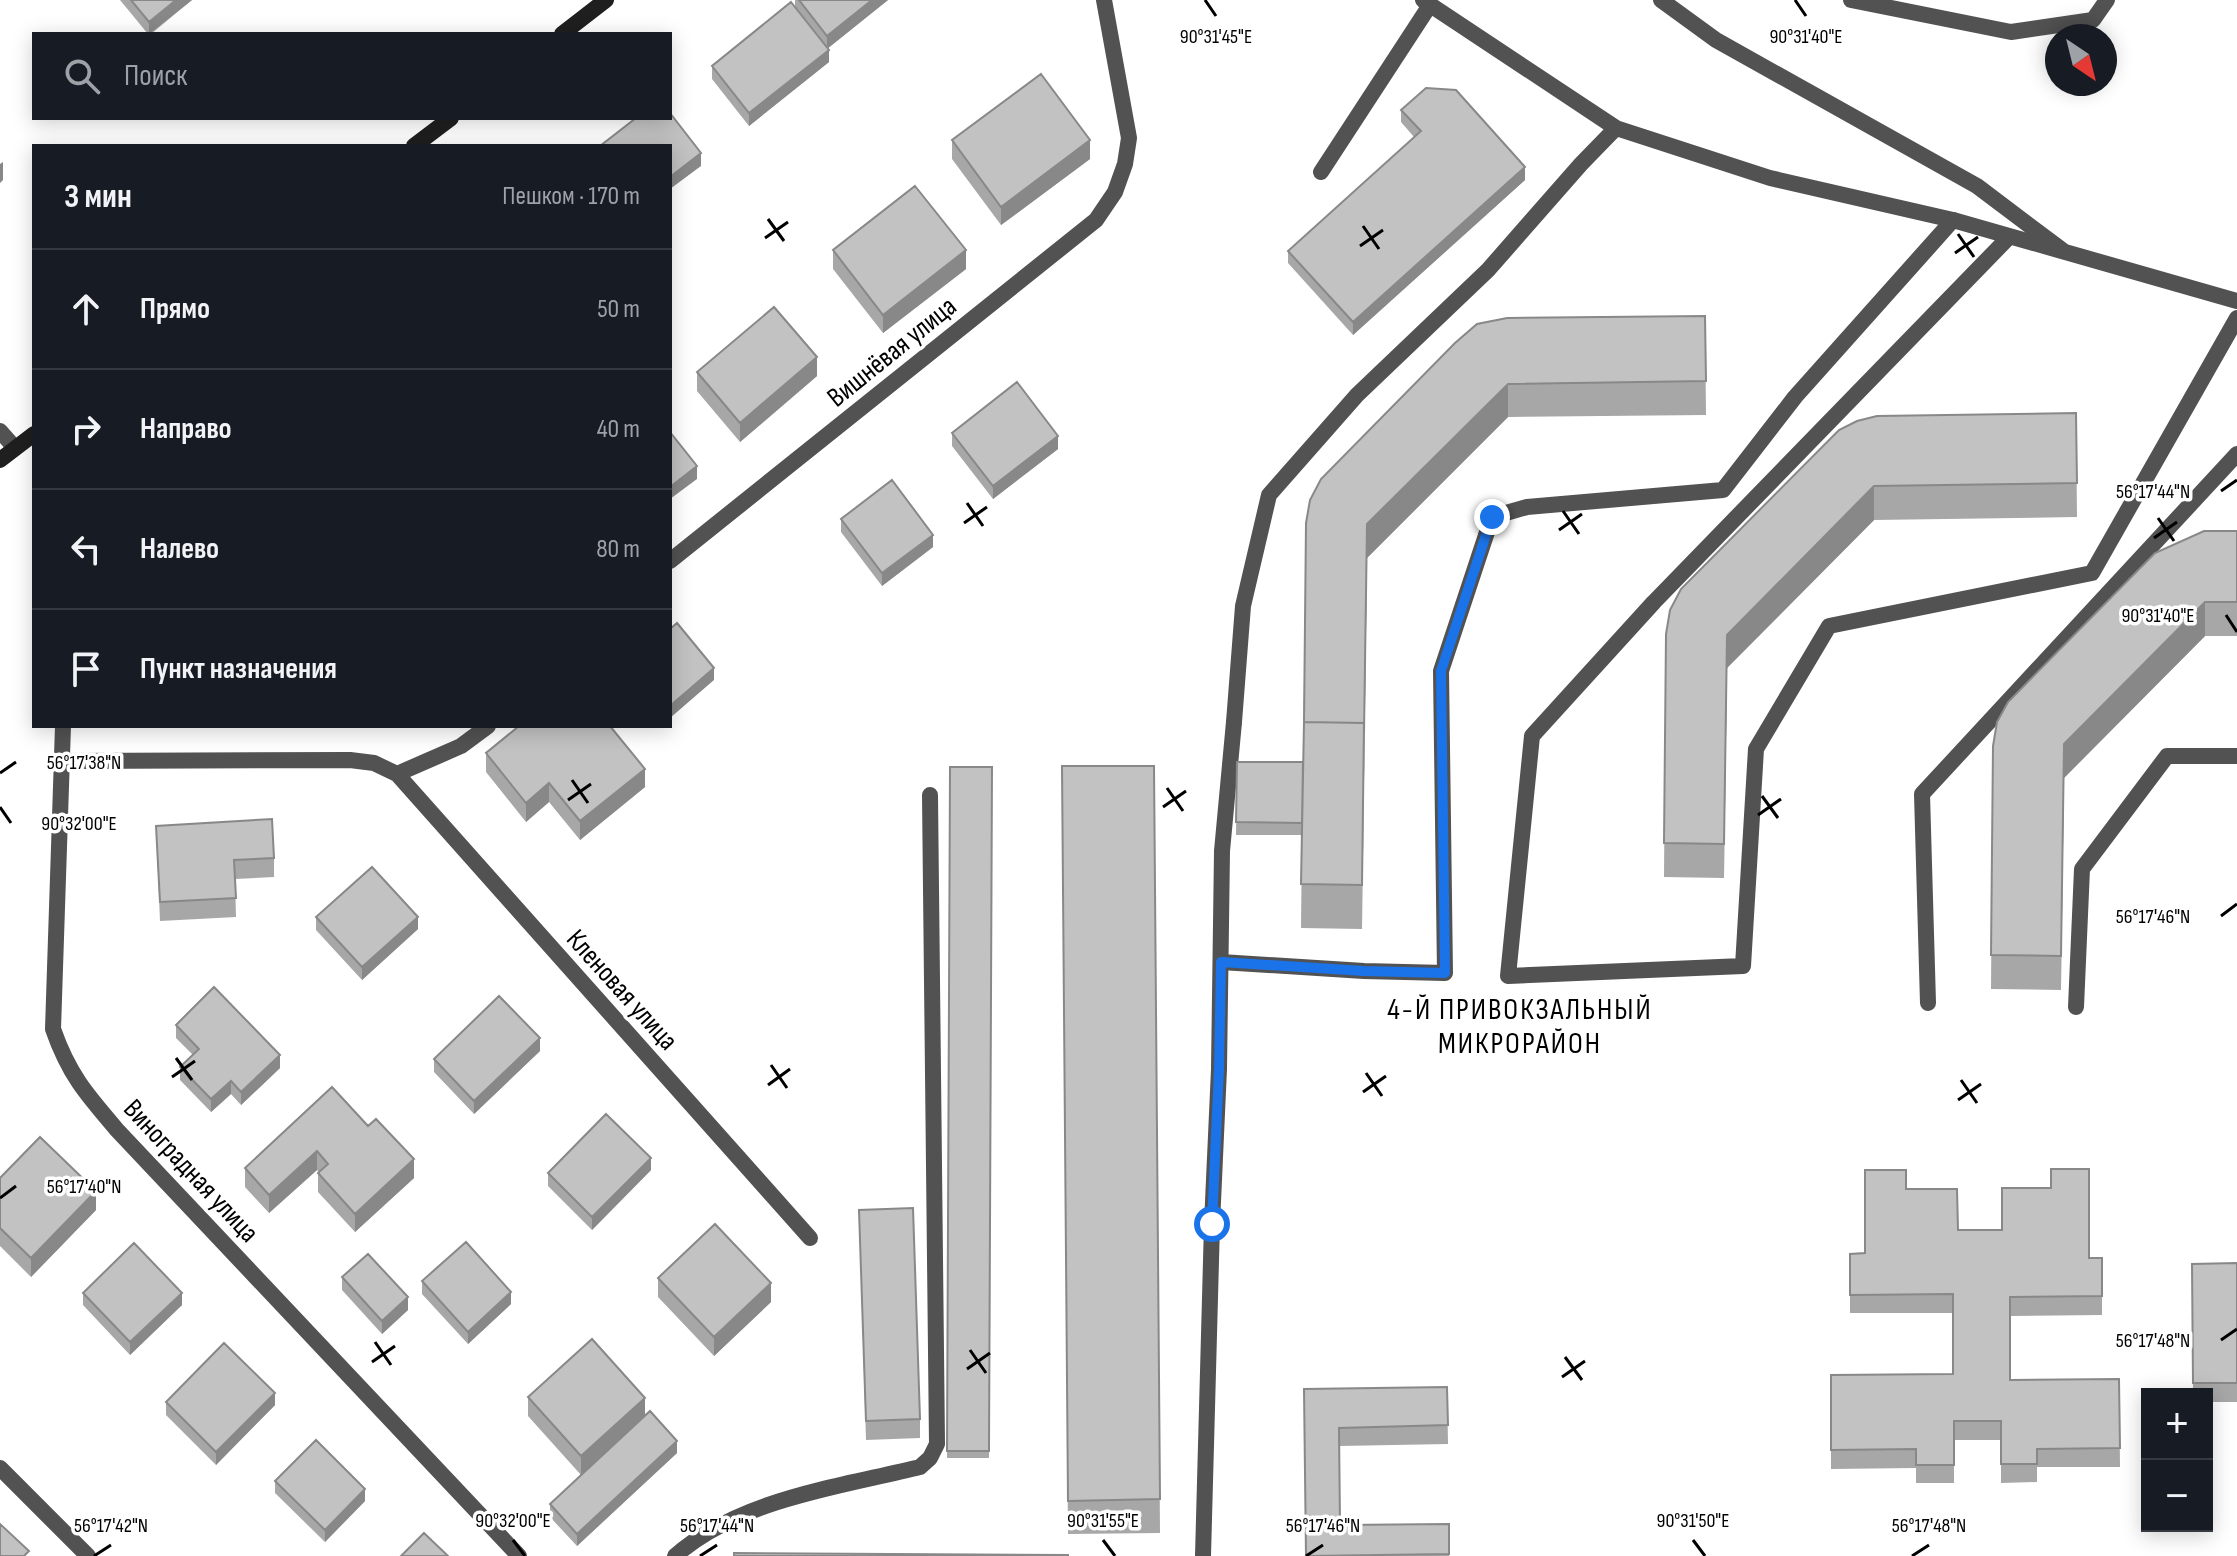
<!DOCTYPE html>
<html lang="ru">
<head>
<meta charset="utf-8">
<style>
  :root { --surface:#171b24; --page:#20242c; --text:#f1f3f6; --muted:#9ea1a6; --line:#363941 }
  body { margin:0; font-family:"Sofia Sans Condensed",sans-serif; background:var(--page); color:var(--text) }
  .controls { position:absolute; right:24px; bottom:24px; display:grid; overflow:hidden; border-radius:0px; box-shadow:0 4px 20px #0003 }
  .controls button { width:72px; height:72px; display:grid; place-items:center; padding:0; border:0; border-bottom:2px solid var(--line); background:var(--surface); color:var(--text); font:40px sans-serif }
  .compass { position:absolute; left:2045px; top:24px; width:72px; height:72px; border-radius:50%; background:var(--surface); box-shadow:0 4px 20px #0003; rotate:145deg }
  .stop { position:absolute; width:24px; height:24px; margin:-18px; border:6px solid #1a73e8; border-radius:50%; background:#fff }
  .stop.end { background:#1a73e8; border-color:#fff; box-shadow:0 2px 8px #0008 }
  .list { margin:0; padding:0; list-style:none }
  h2 { display:flex; justify-content:space-between; align-items:center; height:104px; margin:0; padding:0 32px; font-size:34px }
  h2 small { font-size:26px; font-weight:400; color:var(--muted) }
  .list li { display:grid; grid-template-columns:52px 1fr auto; gap:24px; align-items:center; box-sizing:border-box; height:120px; padding:0 32px; border-top:2px solid var(--line) }
  .list b { display:block; font-size:30px; white-space:nowrap }
  .list em { font-size:26px; font-style:normal; color:var(--muted) }
  .icon { flex:none; width:44px; height:44px; fill:none; stroke:currentColor; stroke-width:2; stroke-linecap:round; stroke-linejoin:round }
  .map { position:relative; flex:none; width:2237px; height:1556px; overflow:hidden }
  .search { position:absolute; background:var(--surface); box-shadow:0 4px 20px #0003; left:32px; top:32px; width:640px; height:88px; display:flex; align-items:center; gap:20px; box-sizing:border-box; padding:0 28px; border-radius:0px; color:var(--muted); font-size:30px }
  .panel { position:absolute; background:var(--surface); box-shadow:0 4px 20px #0003; left:32px; top:144px; width:640px; height:584px; border-radius:0px }
  .map>svg:first-child { display:block }
</style>
</head>
<body>
<div class="map">
<svg width="2237" height="1556" viewBox="0 0 2237 1556">
  <rect width="100%" height="100%" fill="#fff"/>
  <g fill="none" stroke-linecap="round" stroke-linejoin="round">
    <path stroke="#525252" stroke-width="16" d="M1661,0L1716,40L1977,186L2062,250
      M1851,0L2011,32L2093,20L2107,0
      M1321,172L1430,5
      M2009,237L1654,602L1532,736L1508,976L1743,966L1756,749L1829,626L2092,573L2237,318
      M1221,962L1364,971L1445,973L1441,671L1492,517L1527,507L1723,490L1795,397L1953,220
      M1928,1003L1922,794L2237,454
      M2076,1007L2082,869L2167,756H2237
      M675,1556C740,1499 839,1487 920,1467L930,1458L937,1444L930,795
      M1203,1556L1212,1224L1219,1069L1222,851L1234,722"/>
    <path stroke="#525252" stroke-width="16" d="M1423,0L1616,128L1770,178L1953,220L2237,301
      M0,431L15,448
      M670,561L1096,220L1115,192L1125,164L1129,138L1104,0
      M1234,722L1243,606L1269,495L1357,395L1488,270L1581,164L1616,128
      M63,726L53,1029C69,1075 87,1095 118,1131L519,1556
      M63,761L350,760L374,763L397,774L810,1238
      M397,774L461,746L488,726
      M0,1468L88,1556"/>
    <path stroke="#1f1f1f" stroke-width="16" d="M562,34L606,0
      M414,146L451,118
      M0,460L34,434"/>
  </g>
  <path fill="#a7a7a7" d="M120,0H192L151,34H148Z
    M795,0H888L828,48L829,62L749,126L712,79V66L795,7Z
    M1401,110L1525,180L1353,335L1288,263V251L1414,137L1401,122Z
    M952,140L1090,159L1001,225L952,159Z
    M833,250L966,269L883,333L833,269Z
    M1705,316L1706,415L1508,417L1367,558L1362,929L1301,928L1302,835H1236L1237,762H1303L1306,523L1455,343Z
    M697,372L817,376L740,442L697,391Z
    M2076,413L2077,517L1874,520L1727,668L1724,878L1664,877L1666,634L1857,421Z
    M952,433L1058,449L993,499L952,446Z
    M841,519L933,547L882,586L841,532Z
    M2237,531V636H2205L2064,778L2061,990L1991,989L1993,746Z
    M486,753L645,787L580,840L549,802L526,822L486,772Z
    M1062,766H1154L1160,1533L1068,1534Z
    M950,767H992L989,1458H947Z
    M156,826L274,858V877L235,879L236,917L160,921Z
    M316,917L418,929L362,980L316,930Z
    M176,1025L280,1068L241,1105L231,1094L211,1112L180,1080V1067L193,1055L176,1038Z
    M540,1051L474,1114L434,1072V1059Z
    M332,1087L414,1178L355,1232L318,1192V1173L319,1172L317,1170L269,1213L245,1187V1168Z
    M651,1170L592,1230L548,1186V1173Z
    M0,1178L96,1210L31,1277L0,1246Z
    M1906,1189L1958,1230L2089,1258H2102V1315L2010,1316V1380L2119,1379L2120,1467H2037V1482L2001,1483V1440H1954V1483H1916V1468L1831,1469V1375L1953,1374V1313H1850V1254L1865,1253Z
    M859,1210L920,1419V1438L866,1440Z
    M2237,1263V1402H2207V1394H2193L2192,1264Z
    M342,1277L408,1310L382,1334L342,1290Z
    M658,1278L771,1302L714,1356L658,1297Z
    M422,1281L511,1304L468,1344L422,1294Z
    M83,1293L182,1305L130,1355L83,1305Z
    M1447,1387L1448,1444L1339,1446L1340,1525L1449,1524V1556H1306L1304,1389Z
    M528,1397L645,1416L677,1453L577,1546L550,1517V1504L581,1475L528,1416Z
    M166,1402L275,1405L216,1465L166,1415Z
    M275,1481L365,1501L325,1542L275,1493Z"/>
  <path fill="#888" d="M176,0H192L149,34V22Z
    M872,0H888L827,49V36Z
    M829,50V62L749,126V113Z
    M1090,140V159L1001,225V207Z
    M701,153V166L670,189V177Z
    M3,162V180L0,183V164Z
    M1525,167V180L1353,335V322Z
    M966,250V269L883,333V315Z
    M817,357V376L740,442V423Z
    M1508,384V417L1367,558L1362,929L1367,524Z
    M1058,436V449L993,499V486Z
    M697,466V479L670,499V487Z
    M1874,486V520L1727,668L1724,878L1727,635Z
    M933,535V547L882,586V573Z
    M2205,602V636L2064,778L2061,990L2064,744Z
    M714,668V680L670,718V706Z
    M645,769V787L580,840V821Z
    M549,783V802L526,822V803Z
    M418,917V929L362,980V967Z
    M540,1038V1051L474,1114V1101Z
    M280,1055V1068L241,1105V1092Z
    M231,1081V1094L211,1112V1099Z
    M317,1151V1170L269,1213V1195Z
    M651,1158V1170L592,1230V1217Z
    M414,1159V1178L355,1232V1214Z
    M96,1191V1210L31,1277V1258Z
    M771,1283V1302L714,1356V1337Z
    M511,1292V1304L468,1344V1332Z
    M182,1293V1305L130,1355V1342Z
    M408,1297V1310L382,1334V1321Z
    M275,1393V1405L216,1465V1452Z
    M645,1398V1417L581,1475V1456Z
    M677,1441V1453L577,1546V1534Z
    M365,1489V1501L325,1542V1530Z"/>
  <path fill="#c2c2c2" stroke="#888" stroke-width="2" d="M131,0H176L149,22Z
    M799,0H872L827,36Z
    M791,2L829,50L749,113L712,66Z
    M1041,74L1090,140L1001,207L952,140Z
    M1426,88L1456,90L1525,167L1353,322L1288,251L1421,131L1401,110Z
    M670,113L701,153L670,177V146H600L636,118H670Z
    M915,186L966,250L883,315L833,250Z
    M774,307L817,357L740,423L697,372Z
    M1705,316L1706,381L1508,384L1367,524L1364,733V723L1304,722L1306,523L1310,500L1321,479L1455,343L1477,324L1507,318Z
    M1017,382L1058,436L993,486L952,433Z
    M2076,413L2077,483L1874,486L1727,635L1724,844L1664,843L1666,634L1670,610L1681,589L1839,430L1857,421L1877,416Z
    M670,432L697,466L670,487Z
    M892,480L933,535L882,573L841,519Z
    M2204,531H2237V602H2205L2064,744L2061,956L1991,955L1993,746L1997,722L2008,702L2155,553Z
    M677,623L714,668L670,706V629Z
    M1304,722L1364,723L1362,885L1301,884Z
    M519,726H610L645,769L580,821L549,783L526,803L486,753Z
    M1237,762H1303L1302,823L1236,822Z
    M1062,766H1154L1160,1499L1068,1501Z
    M950,767H992L989,1451H947Z
    M272,819L274,858L234,860L236,898L160,902L156,826Z
    M372,867L418,917L362,967L316,917Z
    M214,987L280,1055L241,1092L231,1081L211,1099L180,1067L199,1049L176,1025Z
    M499,996L540,1038L474,1101L434,1059Z
    M332,1087L368,1126L376,1119L414,1159L355,1214L318,1173L328,1164L317,1151L269,1195L245,1168Z
    M606,1114L651,1158L592,1217L548,1173Z
    M40,1137L96,1191L31,1258L0,1228V1178Z
    M2051,1169H2089V1258H2102V1296L2010,1297V1380L2119,1379L2120,1448L2037,1449V1464H2001V1421H1954V1465H1916V1449L1831,1450V1375L1953,1374V1294L1850,1295V1254L1865,1253V1170H1906V1189H1957L1958,1230H2002V1188H2051Z
    M913,1208L920,1419L866,1421L859,1210Z
    M715,1224L771,1283L714,1337L658,1278Z
    M466,1242L511,1292L468,1332L422,1281Z
    M134,1243L182,1293L130,1342L83,1293Z
    M368,1254L408,1297L382,1321L342,1277Z
    M2237,1263V1383H2193L2192,1264Z
    M592,1339L645,1398L581,1456L528,1397Z
    M224,1343L275,1393L216,1452L166,1402Z
    M1447,1387L1448,1425L1339,1428L1340,1525L1449,1524V1554L1306,1556L1304,1389Z
    M650,1411L677,1441L577,1534L550,1504Z
    M316,1440L365,1489L325,1530L275,1481Z
    M0,1524L29,1551L24,1556H0Z
    M424,1533L448,1556H401Z
    M734,1553L1068,1555V1556H734Z"/>
  <g fill="none" stroke-linecap="round" stroke-linejoin="round">
    <path stroke="#1a73e8" stroke-width="10" d="M1212,1224L1219,1069L1221,962L1364,971L1445,973L1441,671L1492,517"/>
  </g>
  <path fill="none" stroke="#000" stroke-width="3" d="M1205,0L1216,16M1795,0L1806,16M768,219L784,241M1363,226L1379,249M1958,234L1974,257M765,238L788,222M1360,246L1383,230M1955,253L1978,237M2221,491L2237,480M967,503L983,526M1563,511L1579,534M2158,518L2174,541M964,523L987,507M1559,530L1582,514M2154,538L2177,522M2226,615L2237,632M0,773L16,762M572,780L588,803M1167,788L1183,811M1762,796L1778,818M568,800L591,784M0,807L11,823M1163,807L1186,791M1758,815L1781,799M2221,916L2237,904M176,1058L192,1080M771,1065L787,1088M1366,1073L1382,1096M172,1077L195,1061M1961,1080L1977,1103M768,1085L790,1069M1363,1092L1386,1076M1958,1100L1981,1084M0,1198L16,1186M2221,1340L2237,1329M375,1342L391,1365M970,1350L986,1373M1565,1357L1582,1380M372,1362L395,1346M967,1369L990,1353M1562,1377L1585,1361M513,1540L525,1556M1103,1540L1115,1556M1693,1540L1705,1556M94,1556L111,1545M700,1556L717,1545M1306,1556L1323,1545M1912,1556L1929,1545"/>
  <g text-anchor="middle" stroke-width="7" stroke-linejoin="round" paint-order="stroke">
    <g font-size="28" fill="#000" stroke="#fff">
      <text transform="translate(891 351) rotate(-39)" y="10">Вишнёвая улица</text>
      <text transform="translate(623 989) rotate(48)" y="10">Кленовая улица</text>
      <text transform="translate(192 1170) rotate(47)" y="10">Виноградная улица</text>
    </g>
    <g font-size="30" letter-spacing="2" fill="#000" stroke="#fff">
      <text x="1520" y="1019">4-Й ПРИВОКЗАЛЬНЫЙ<tspan x="1520" dy="34">МИКРОРАЙОН</tspan></text>
    </g>
  </g>
  <g font-size="20" text-anchor="middle" fill="#000" stroke="#fff" stroke-width="7" stroke-linejoin="round" paint-order="stroke">
    <text x="1216" y="43">90°31'45"E</text>
    <text x="1806" y="43">90°31'40"E</text>
    <text x="2153" y="498">56°17'44"N</text>
    <text x="2158" y="622">90°31'40"E</text>
    <text x="84" y="769">56°17'38"N</text>
    <text x="79" y="830">90°32'00"E</text>
    <text x="2153" y="923">56°17'46"N</text>
    <text x="84" y="1193">56°17'40"N</text>
    <text x="2153" y="1347">56°17'48"N</text>
    <text x="513" y="1527">90°32'00"E</text>
    <text x="1103" y="1527">90°31'55"E</text>
    <text x="1693" y="1527">90°31'50"E</text>
    <text x="111" y="1532">56°17'42"N</text>
    <text x="717" y="1532">56°17'44"N</text>
    <text x="1323" y="1532">56°17'46"N</text>
    <text x="1929" y="1532">56°17'48"N</text>
  </g>
</svg>
<div class="controls">
<button>+</button>
<button>−</button>
</div>
<svg class="compass" viewBox="-18 -18 36 36"><path d="M0-13l5 13h-10z" fill="#e53935"/><path d="M0 13l5-13h-10z" fill="#9ea1a6"/></svg>
<div class="stop" style="left:1212px;top:1224px"></div>
<div class="stop end" style="left:1492px;top:517px"></div>
<div class="search"><svg class="icon" aria-label="search" viewBox="0 0 24 24"><circle cx="10" cy="10" r="6"/><path d="M15 15l6 6"/></svg>Поиск</div>
<section class="panel">
<h2>3 мин<small>Пешком · 170 m</small></h2>
<ul class="list">
<li><svg class="icon" aria-label="ahead" viewBox="0 0 24 24"><path d="M12 20V5M6 11l6-6 6 6"/></svg><div><b>Прямо</b></div><em>50 m</em></li>
<li><svg class="icon" aria-label="right" viewBox="0 0 24 24"><path d="M7 20v-9h11M14 6l5 5-5 5"/></svg><div><b>Направо</b></div><em>40 m</em></li>
<li><svg class="icon" aria-label="left" viewBox="0 0 24 24"><path d="M17 20v-9H6M10 6l-5 5 5 5"/></svg><div><b>Налево</b></div><em>80 m</em></li>
<li><svg class="icon" aria-label="arrive" viewBox="0 0 24 24"><path d="M6 21V4h12l-3 4 3 4H6"/></svg><div><b>Пункт назначения</b></div></li>
</ul>
</section>
</div>
</body>
</html>
